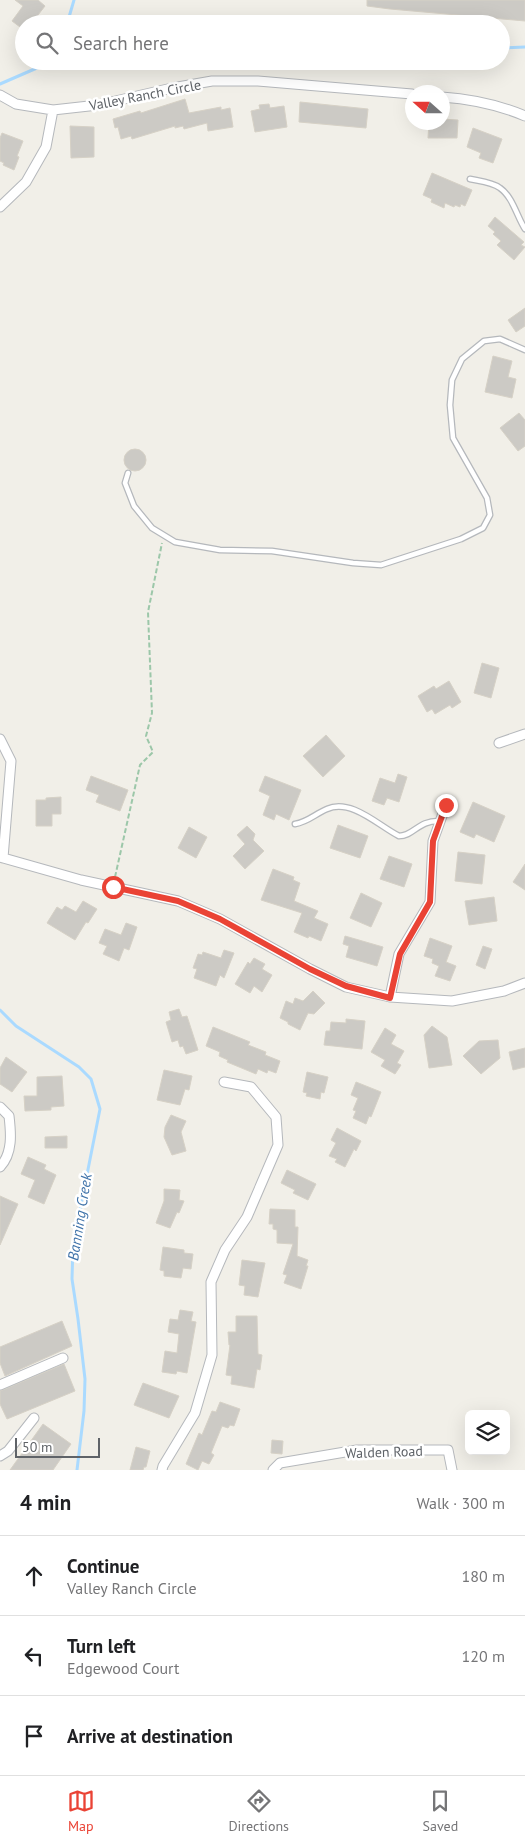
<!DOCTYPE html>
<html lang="en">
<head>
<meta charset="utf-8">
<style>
  :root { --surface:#fff; --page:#f2f2f2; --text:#202124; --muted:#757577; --line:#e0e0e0; --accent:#ea4335 }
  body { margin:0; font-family:"PT Sans",sans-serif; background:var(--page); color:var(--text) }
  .controls { position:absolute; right:15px; bottom:15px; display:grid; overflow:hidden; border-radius:8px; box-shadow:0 5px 20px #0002 }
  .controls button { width:45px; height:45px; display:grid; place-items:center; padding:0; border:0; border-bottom:1px solid var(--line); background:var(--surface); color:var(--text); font:25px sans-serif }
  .compass { position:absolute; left:405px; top:85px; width:45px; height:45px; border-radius:50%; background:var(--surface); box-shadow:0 5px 20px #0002; rotate:291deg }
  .scale { position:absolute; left:15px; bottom:12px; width:85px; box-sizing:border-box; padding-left:5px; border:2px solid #5f6368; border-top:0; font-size:14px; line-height:18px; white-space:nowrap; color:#5f6368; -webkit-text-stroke:4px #fff; paint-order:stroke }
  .stop { position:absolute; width:15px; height:15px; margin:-11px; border:4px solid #ea4335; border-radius:50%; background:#fff }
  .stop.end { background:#ea4335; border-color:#fff; box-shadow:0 1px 5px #0008 }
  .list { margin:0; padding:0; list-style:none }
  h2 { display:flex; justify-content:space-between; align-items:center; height:65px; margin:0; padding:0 20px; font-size:21px }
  h2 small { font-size:16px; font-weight:400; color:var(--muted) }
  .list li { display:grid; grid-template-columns:32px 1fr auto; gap:15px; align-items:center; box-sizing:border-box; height:80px; padding:0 20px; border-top:1px solid var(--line) }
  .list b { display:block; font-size:19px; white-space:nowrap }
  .list p { margin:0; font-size:16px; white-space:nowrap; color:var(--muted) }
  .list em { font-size:16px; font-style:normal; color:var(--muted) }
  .icon { flex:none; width:28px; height:28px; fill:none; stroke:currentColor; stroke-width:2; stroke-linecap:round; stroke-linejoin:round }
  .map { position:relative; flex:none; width:525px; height:1470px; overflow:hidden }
  .search { position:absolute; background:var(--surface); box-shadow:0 5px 20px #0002; left:15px; right:15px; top:15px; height:55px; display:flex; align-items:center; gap:12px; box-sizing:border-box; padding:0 18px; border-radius:28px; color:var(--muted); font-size:19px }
  .sheet { height:305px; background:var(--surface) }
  nav { display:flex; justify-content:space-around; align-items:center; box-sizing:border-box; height:70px; border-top:1px solid var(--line); background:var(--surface); font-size:14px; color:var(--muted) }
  nav a { display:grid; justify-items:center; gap:2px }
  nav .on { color:var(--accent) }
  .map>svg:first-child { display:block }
</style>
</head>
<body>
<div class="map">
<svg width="525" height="1470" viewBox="0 0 525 1470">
  <rect width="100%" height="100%" fill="#f1efe8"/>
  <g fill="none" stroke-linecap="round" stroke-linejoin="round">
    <path stroke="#aadaff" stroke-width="3" d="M67,24L74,0
      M501,48L525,47
      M71,61L87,63L95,61
      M0,84L53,61
      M0,1010L16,1026L79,1067L91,1079L100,1109L73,1245L72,1279L78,1319L85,1379L84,1411L77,1470"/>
  </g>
  <path fill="#cccac5" stroke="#d6d1c6" d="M15,0H38L45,6L31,24H24V30L12,21L23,6Z
    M367,0H525V21L390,9L367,6Z
    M185,99L189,113L221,107V110L230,108L233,127L208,131L207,123L184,129L183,126L175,128V126L132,139L131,136L121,139L118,127L115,128L113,119L140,111L141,113Z
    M300,102L368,109L366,128L299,122Z
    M269,104L270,108L284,106L287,127L255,132L251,111L260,109L259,105Z
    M442,119L458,120L457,138H428L429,122H442Z
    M70,126L94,127V157L71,158Z
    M473,128L502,139L493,163L479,158L481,153L467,147Z
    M2,133L23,141L17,156L19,157L14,170L3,165L4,163L0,161V138Z
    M432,173L472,190L465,206L461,204L460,207L455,205L454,207L445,203L444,208L431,202L432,199L423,195Z
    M495,217L524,242L521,245L525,247L514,260L497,245L501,241L493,234L495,232L488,226Z
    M525,308V326L516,332L508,320Z
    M493,356L512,361L508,377L516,379L512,398L485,392Z
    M519,413L525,420V446L518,451L500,428Z
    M124 460a11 11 0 1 1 22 0a11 11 0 1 1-22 0Z
    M482,663L499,668L491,698L474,693Z
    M449,681L461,702L452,708L450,705L435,714L432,709L427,712L418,696L434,686L436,689Z
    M326,735L345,756L323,777L303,756Z
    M398,774L407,777L399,802L387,798L384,805L372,801L380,778L395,783Z
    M91,776L128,790L120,811L96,802L99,795L86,790Z
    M265,776L301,790L289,820L276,814L274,820L263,815L270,796L259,791Z
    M61,797V814H52V826H36V800H46V798Z
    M473,802L505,816L494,842L476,834L474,838L460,832Z
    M338,825L368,836L360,858L330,848Z
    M247,826L255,834L253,840L264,851L245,869L233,856L245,844L237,835Z
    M189,827L207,837L196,858L178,848Z
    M458,852L485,855L482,884L455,881Z
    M389,856L412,864L404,887L380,879Z
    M525,864V890L513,882Z
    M273,869L294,877L293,880L300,883L294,901L318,911L314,918L328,924L321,941L309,936L308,938L294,932L302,913L261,900Z
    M361,893L382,903L371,927L350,918Z
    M494,897L497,921L469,925L465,901Z
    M83,901L97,909L88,923L86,922L75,940L47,923L57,907L62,910L65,906L76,912Z
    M126,923L137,927L129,950L124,948L119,961L103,954L107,946L99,943L105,929L121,935Z
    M345,936L383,947L377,966L346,957L349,946L343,944Z
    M430,938L452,946L446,962L456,966L450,981L435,976L439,966L432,963L433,959L424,956Z
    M483,946L492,949L485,969L476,965Z
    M224,950L234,953L224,978L220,975L216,986L194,978L197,969L193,968L198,954L202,955L203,952L221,958Z
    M254,958L265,964L262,969L272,975L262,992L254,986L250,993L235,984L248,962L250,964Z
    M313,991L325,1003L314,1014L308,1013L300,1030L288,1024V1022L280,1018L286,1001L293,1004L295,998L303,1001Z
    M179,1009L182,1017L187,1016L198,1050L186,1054L183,1046L180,1047L178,1040L172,1042L166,1022L171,1020L169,1012Z
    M346,1019L365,1021L362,1049L324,1045L326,1031H330L331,1022L346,1023Z
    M432,1026L447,1037L452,1065L429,1068L424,1035Z
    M213,1027L250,1042L248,1045L266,1052L265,1055L280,1061L276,1073L268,1070L267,1073L258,1069L256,1074L227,1062L228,1060L219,1056L220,1052L206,1046Z
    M385,1028L396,1035L391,1044L404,1051L397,1063L401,1065L395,1074L381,1066L385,1060L371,1052Z
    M498,1040L500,1058L481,1074L463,1056L479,1041Z
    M525,1048V1067L513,1070L509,1052Z
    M6,1057L27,1072L12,1092L0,1084V1068Z
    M164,1070L192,1076L189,1090L185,1089L180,1105L157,1100Z
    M307,1072L328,1077L324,1093L321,1092L320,1099L306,1096L307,1093L303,1092Z
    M62,1076L64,1106L51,1107V1110L25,1111L24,1096H37V1077Z
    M356,1082L381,1092L371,1117L369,1116L366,1124L353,1118L356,1111L353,1110L358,1098L351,1095Z
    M171,1115L186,1121L181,1132L186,1151L172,1155L164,1137L165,1127Z
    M337,1128L361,1141L356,1151L354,1149L345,1167L335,1162L337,1159L329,1156L336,1143L331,1140Z
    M67,1136V1148H45V1137Z
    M28,1157L46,1165L44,1169L56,1175L44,1204L28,1197L35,1180L21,1174Z
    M287,1170L316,1184L308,1200L293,1193L295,1190L281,1183Z
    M164,1189L180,1190L179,1200L184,1201L179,1213L177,1212L170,1228L156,1223L164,1201Z
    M0,1196L18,1204L0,1245Z
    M270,1209L295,1210V1227H298L297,1256L308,1260L306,1266H308L301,1289L284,1283L287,1275L283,1274L293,1244L277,1243V1230L273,1229V1224H269Z
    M163,1247L184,1250V1253L193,1254L191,1269L183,1268L181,1278L164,1276V1271L160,1270Z
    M242,1260L265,1263L258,1297L244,1295L245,1286L239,1285Z
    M180,1310L193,1312L191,1321L196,1322L187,1373L177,1371L176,1374L162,1372L165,1351L177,1353L179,1334L168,1332L170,1319L178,1320Z
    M236,1316H257L258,1354L262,1355L260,1370L257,1369L254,1388L231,1384L232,1376L226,1375L230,1345H229L228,1332H236Z
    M62,1321L72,1346L5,1376L0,1363V1347Z
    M64,1364L75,1391L7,1419L0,1404V1391Z
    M143,1383L179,1396L169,1418L134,1405Z
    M220,1402L240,1409L234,1426L230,1425L228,1428L222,1426L211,1453L214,1455L209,1464L202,1461L198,1470L186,1464L199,1433L202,1435L212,1411L216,1412Z
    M43,1424L71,1444L53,1470H10Z
    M272,1440L283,1441L282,1454L271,1453Z
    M136,1447L150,1451L146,1467H144L143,1470H130Z"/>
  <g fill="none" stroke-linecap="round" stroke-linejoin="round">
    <g stroke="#b5b8bc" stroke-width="7">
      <path id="service" d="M470,179C479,181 492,182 500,188C513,197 517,217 525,229
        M128,473L125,483L134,506L152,528L175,542L220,550L272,551L353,563L381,565L461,539L483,528L490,515L487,498L453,438L450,405L452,380L462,359L484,341L500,339L525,350
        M295,824C308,822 315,814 327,809C351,798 379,826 399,836C414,836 418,820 440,821"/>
    </g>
    <g stroke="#b5b8bc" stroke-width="11">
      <path id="minor" d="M0,95L16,104L53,110L98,105L172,88L212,81H258L412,94
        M442,97C471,99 499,105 525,116
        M0,207L26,182L46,147L53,110
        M0,739L11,761L3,858
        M499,743L525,734
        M0,857L81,880L178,901L220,919L310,969L346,987L390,997L452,1001L504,991L525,983
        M390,997L399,954L430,902L433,841L446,805
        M0,1107L9,1116C11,1133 13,1153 0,1167
        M0,1385L63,1358
        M0,1456L8,1451L34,1418
        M162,1470L163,1466L195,1413L212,1355L211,1282L225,1250L247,1217L278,1145L276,1117L251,1087L224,1082
        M273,1470L280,1463L357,1450H448L452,1470"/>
    </g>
    <path stroke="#9cc7a9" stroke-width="2" stroke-dasharray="5 2.5" stroke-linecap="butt" d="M115,877L140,765L153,752L146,736L152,713L148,612L162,543"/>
    <use href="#service" stroke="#fff" stroke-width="4.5"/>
    <use href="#minor" stroke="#fff" stroke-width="9"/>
  </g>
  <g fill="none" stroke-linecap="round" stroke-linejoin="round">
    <path stroke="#ea4335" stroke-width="6" d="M113,887L178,901L220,919L310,969L346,986L390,998L400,954L430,902L433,841L446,805"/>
  </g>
  <g text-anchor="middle" stroke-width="5" stroke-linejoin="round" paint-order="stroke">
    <g font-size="14" fill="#5f6368" stroke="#fff">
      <text transform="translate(145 95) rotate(-11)" y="5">Valley Ranch Circle</text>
      <text transform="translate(384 1452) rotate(-2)" y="5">Walden Road</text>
    </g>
    <g font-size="15" font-style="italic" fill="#4174aa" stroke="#fff">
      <text transform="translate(80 1217) rotate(-81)" y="5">Banning Creek</text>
    </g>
  </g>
</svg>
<div class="controls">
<button><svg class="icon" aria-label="layers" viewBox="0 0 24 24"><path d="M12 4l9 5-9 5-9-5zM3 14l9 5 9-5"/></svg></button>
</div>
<svg class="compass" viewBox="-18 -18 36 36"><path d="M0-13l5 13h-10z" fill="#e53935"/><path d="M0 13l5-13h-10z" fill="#757577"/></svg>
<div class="scale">50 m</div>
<div class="stop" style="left:113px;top:887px"></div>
<div class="stop end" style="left:446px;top:805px"></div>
<div class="search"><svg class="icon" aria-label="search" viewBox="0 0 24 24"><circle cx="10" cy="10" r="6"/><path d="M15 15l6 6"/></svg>Search here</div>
</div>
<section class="sheet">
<h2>4 min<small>Walk · 300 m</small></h2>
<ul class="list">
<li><svg class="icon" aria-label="ahead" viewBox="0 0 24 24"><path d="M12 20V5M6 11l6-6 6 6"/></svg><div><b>Continue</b><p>Valley Ranch Circle</p></div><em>180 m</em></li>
<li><svg class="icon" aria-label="left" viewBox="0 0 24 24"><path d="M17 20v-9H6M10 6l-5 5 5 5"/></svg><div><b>Turn left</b><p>Edgewood Court</p></div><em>120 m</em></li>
<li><svg class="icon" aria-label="arrive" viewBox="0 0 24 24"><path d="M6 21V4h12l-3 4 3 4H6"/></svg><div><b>Arrive at destination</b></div></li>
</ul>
</section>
<nav>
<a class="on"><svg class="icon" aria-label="map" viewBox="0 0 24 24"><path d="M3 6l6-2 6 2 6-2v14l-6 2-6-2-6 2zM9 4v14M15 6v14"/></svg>Map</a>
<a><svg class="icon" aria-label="directions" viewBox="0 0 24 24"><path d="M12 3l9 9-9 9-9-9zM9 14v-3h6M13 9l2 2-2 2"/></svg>Directions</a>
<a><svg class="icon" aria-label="saved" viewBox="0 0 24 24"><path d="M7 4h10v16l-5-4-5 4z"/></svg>Saved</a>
</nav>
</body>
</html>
